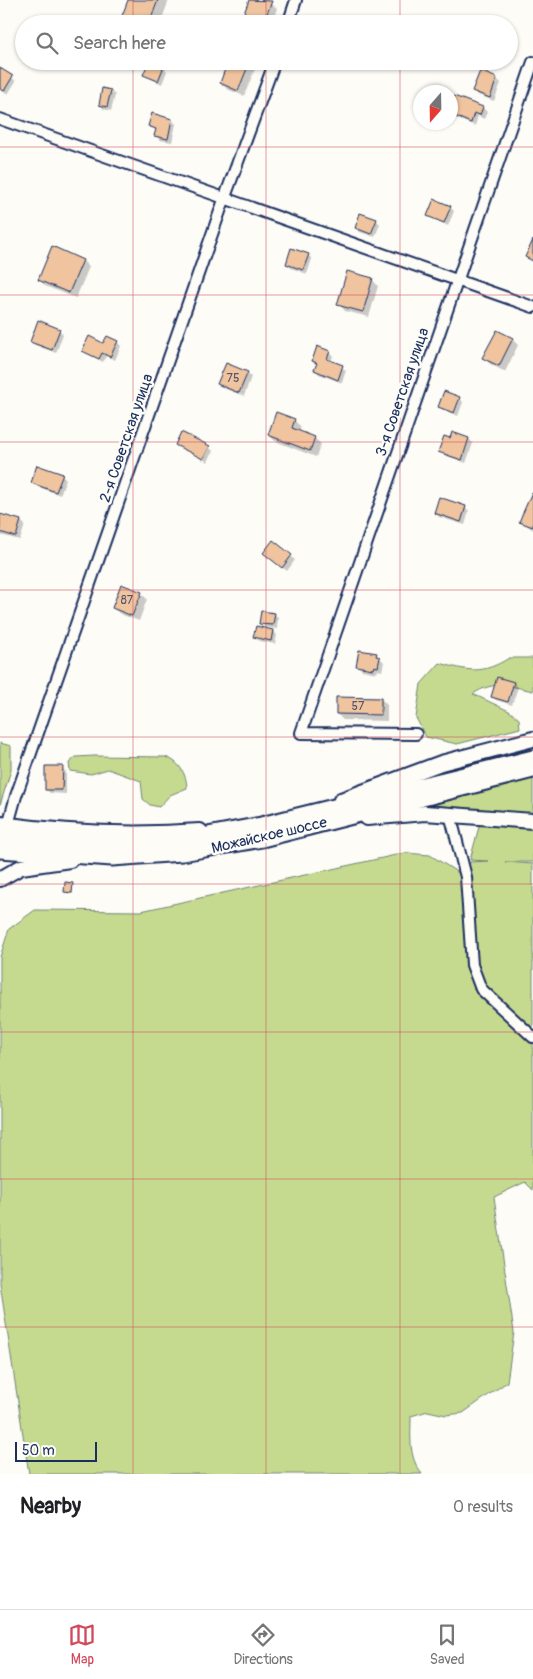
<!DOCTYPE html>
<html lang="en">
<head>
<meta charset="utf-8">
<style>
  :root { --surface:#fff; --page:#f2f2f2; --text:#202124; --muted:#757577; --line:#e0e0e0; --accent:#d1495b }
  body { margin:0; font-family:Pangolin,sans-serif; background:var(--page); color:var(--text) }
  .compass { position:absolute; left:413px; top:85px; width:45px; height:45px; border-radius:50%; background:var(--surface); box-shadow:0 1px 4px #0004; rotate:200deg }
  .scale { position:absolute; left:15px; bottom:12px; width:82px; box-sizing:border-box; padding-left:5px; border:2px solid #1b2f5e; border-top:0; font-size:14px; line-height:18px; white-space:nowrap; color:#1b2f5e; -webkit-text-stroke:4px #fdfcf7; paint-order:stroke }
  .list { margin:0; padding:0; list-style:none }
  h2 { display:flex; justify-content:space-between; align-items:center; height:65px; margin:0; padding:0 20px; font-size:21px }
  h2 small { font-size:16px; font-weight:400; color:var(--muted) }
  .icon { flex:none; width:28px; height:28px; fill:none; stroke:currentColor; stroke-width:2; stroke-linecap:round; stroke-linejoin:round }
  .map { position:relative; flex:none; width:533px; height:1474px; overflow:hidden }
  .search { position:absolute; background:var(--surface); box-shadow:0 1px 4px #0004; left:15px; right:15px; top:15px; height:55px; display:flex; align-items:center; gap:12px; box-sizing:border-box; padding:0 18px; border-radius:28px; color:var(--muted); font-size:19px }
  .sheet { height:135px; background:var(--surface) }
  nav { display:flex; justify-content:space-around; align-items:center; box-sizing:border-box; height:70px; border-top:1px solid var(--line); background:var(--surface); font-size:14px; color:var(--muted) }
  nav a { display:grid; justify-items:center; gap:2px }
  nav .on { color:var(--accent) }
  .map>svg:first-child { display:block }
</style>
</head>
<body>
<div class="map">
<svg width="533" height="1474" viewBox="0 0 533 1474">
  <rect width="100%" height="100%" fill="#fdfcf7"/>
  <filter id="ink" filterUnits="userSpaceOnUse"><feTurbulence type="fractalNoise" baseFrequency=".02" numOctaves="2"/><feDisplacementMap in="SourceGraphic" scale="10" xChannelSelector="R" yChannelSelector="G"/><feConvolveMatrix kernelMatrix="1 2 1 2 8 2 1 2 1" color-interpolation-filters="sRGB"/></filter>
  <g filter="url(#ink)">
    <path fill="#c6da8f" stroke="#708476" d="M509,658H533V691C510,686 494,680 473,694L509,711L519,719L520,728L457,744L426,737L416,718L421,684L440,663C468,671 482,675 509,658Z
      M0,743L11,746V770L0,805Z
      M94,756L165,757C178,760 187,774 187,788L170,795L159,807L150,805L143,799L141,781L108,769L91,774L70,771L69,763L76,757Z
      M533,776V817L409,809Z
      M480,823L533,827V862H505L533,864V1190L525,1182L494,1197L514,1332L507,1382L463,1413L446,1415L428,1411L411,1416C411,1437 408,1457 422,1474H29L0,1284V957L9,929L35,910L141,911L405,853L430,855L465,877L470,862L489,861L470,860Z"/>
    <path fill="#0003" d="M129,0H169L160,24H120Z
      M250,0H265L277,8L272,24H242Z
      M123,61H144L141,68Z
      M230,61H254L257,64L244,96L227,89L221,83Z
      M163,67L167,71L162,84L144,75Z
      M0,69L16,81L8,94L0,89Z
      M497,79L501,83L494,101L478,95L474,91Z
      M111,91L115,95L111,111L104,109L100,105Z
      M451,106L483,108L487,112L484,119L478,116L475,126L457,119L453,115L455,109Z
      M153,115L172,120L176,124L172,142L160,140L156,136L157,131L150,126Z
      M450,207L454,211L448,226L428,216Z
      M376,220L380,224L375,237L360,232L356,228Z
      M308,255L312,259L307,274L291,268L287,264Z
      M83,261L89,267L76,298L45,286L39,279Z
      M372,279L378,286L369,317L345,311L339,304Z
      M59,330L63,334L56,353L35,345L31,341Z
      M512,339L518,345L505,372L490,364L484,358Z
      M117,342L121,346L115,360L106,356L103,362L83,351Z
      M329,352L333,356L331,362L346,370L342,383L319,374L315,370L317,365L313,361Z
      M247,373L251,377L244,396L223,388L219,384Z
      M459,398L463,402L458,416L443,410L439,406Z
      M294,420L301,427L299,432L314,438L321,444L316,457L275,441L269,435Z
      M451,439H469L473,443L466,463L444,455L440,451Z
      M176,445L209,447L213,451L208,462Z
      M62,475L66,479L60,495L36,486L32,482Z
      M533,494V530L521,521Z
      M465,507L469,511L465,525L439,517L435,513Z
      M0,515L21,521L25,525L20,540L0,535Z
      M273,542L295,560L287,571L268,557Z
      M141,593L147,599L139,621L120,614L113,608Z
      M274,614L278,618L277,629L265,627L261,623Z
      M257,628L273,631L277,635L275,644L259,641L255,637Z
      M376,654L384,662L382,671L378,670L377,673L362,670L358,666Z
      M498,678L514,683L518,687L512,705L496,700L492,696Z
      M381,699L387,705V721L343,720L337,714Z
      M62,768L66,772V794L50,793L46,789Z
      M72,884L73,894L67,893L65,892Z"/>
    <path fill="#efc49f" stroke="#1b2f5e" d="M128,0H158L149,24H119Z
      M249,0L272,1L263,24H240Z
      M149,61L164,66L158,81L143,75Z
      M228,61H250L238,91L220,83Z
      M0,68L13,76L4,91L0,89Z
      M480,71L497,78L490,98L472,91Z
      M102,88L111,90L107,107L99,105Z
      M454,96L483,107L480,115L474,113L471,123L452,115L454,108L450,105Z
      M152,113L172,119L168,139L154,136L156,129L148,126Z
      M434,199L451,206L444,223L427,216Z
      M360,213L377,219L371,234L355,228Z
      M533,240V261L525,257Z
      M52,246L83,260L69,293L38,280Z
      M291,248L309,254L303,270L286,264Z
      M347,271L373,278L363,312L337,305Z
      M38,320L60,329L52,350L30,342Z
      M497,330L513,338L499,366L482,358Z
      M89,336L103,343L107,336L118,341L110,357L102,353L99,359L82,351Z
      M317,346L330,351L327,359L343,365L338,380L314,370L317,363L312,361Z
      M226,363L248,372L239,393L217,384Z
      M444,391L460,397L454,413L438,407Z
      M276,412L295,419L292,428L315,437L310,451L268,435Z
      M181,432L210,446L203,459L175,445Z
      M452,432L469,438L462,460L438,452L444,436L450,438Z
      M37,465L63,474L56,492L31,483Z
      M532,492L533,493V527L519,522Z
      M439,497L466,506L461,522L434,513Z
      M0,514L21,520L16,537L0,532Z
      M273,540L292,555L282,568L263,553Z
      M121,584L142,592L132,616L112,608Z
      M261,611L275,613L273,625L259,624Z
      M256,626L273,630L271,641L253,637Z
      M359,650L377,653L376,656L380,657L378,667L374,666L373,669L356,666Z
      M497,677L514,682L508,702L491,697Z
      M336,697L381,698V715L336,714Z
      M45,766H63L62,790H45Z
      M65,882L73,883L72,893L64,892Z"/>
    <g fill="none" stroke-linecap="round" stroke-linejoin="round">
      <g stroke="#1b2f5e" stroke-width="14">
        <path id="minor" d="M288,24L296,0
          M0,119L533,307
          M416,734L301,733L533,62
          M450,814L466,877L472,965L481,989L533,1037
          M8,825L16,796L225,197L275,61"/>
      </g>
      <g stroke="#1b2f5e" stroke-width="18">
        <path id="secondary" d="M341,800L441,763L533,739
          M367,818L425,813L533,821
          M0,824C67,833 133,836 200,831
          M0,879L21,867L70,860"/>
      </g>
      <g stroke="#1b2f5e" stroke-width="19">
        <path id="primary" d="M0,838L73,845L175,841L261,825L533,758
          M0,850L112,858L182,853L262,839L533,770"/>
      </g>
      <use href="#minor" stroke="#fdfcf7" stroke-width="10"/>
      <use href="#secondary" stroke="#fdfcf7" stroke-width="14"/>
      <use href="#primary" stroke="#fdfcf7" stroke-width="15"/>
    </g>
  </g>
  <path fill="none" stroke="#d1495b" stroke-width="1" stroke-opacity="0.55" d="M133,0V24M266,0V24M400,0V24M133,61V1474M266,61V1474M400,61V1474M0,147H533M0,295H533M0,442H533M0,590H533M0,737H533M0,884H533M0,1032H533M0,1179H533M0,1327H533"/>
  <g text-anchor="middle" stroke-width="5" stroke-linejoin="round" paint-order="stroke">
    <g font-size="12" fill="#50546e">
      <text x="233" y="382">75</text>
      <text x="127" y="604">87</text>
      <text x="358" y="710">57</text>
    </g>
    <g font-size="15" fill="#1b2f5e" stroke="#fdfcf7">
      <text transform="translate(402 392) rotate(-71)" y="5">3-я Советская улица</text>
      <text transform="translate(126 438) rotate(-71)" y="5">2-я Советская улица</text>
      <text transform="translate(269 835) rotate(-13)" y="5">Можайское шоссе</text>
    </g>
  </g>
</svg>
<svg class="compass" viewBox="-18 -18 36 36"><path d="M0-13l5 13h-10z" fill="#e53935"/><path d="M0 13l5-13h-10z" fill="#757577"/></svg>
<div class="scale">50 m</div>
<div class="search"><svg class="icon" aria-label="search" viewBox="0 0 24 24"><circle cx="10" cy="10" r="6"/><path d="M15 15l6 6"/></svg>Search here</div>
</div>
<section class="sheet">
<h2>Nearby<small>0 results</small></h2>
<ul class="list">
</ul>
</section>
<nav>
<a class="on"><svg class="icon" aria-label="map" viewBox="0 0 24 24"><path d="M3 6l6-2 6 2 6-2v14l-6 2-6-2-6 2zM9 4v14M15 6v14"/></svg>Map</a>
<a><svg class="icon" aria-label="directions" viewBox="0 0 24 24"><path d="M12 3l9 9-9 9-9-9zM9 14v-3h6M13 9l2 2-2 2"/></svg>Directions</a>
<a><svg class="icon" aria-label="saved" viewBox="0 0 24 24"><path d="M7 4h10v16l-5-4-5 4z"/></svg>Saved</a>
</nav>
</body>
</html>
